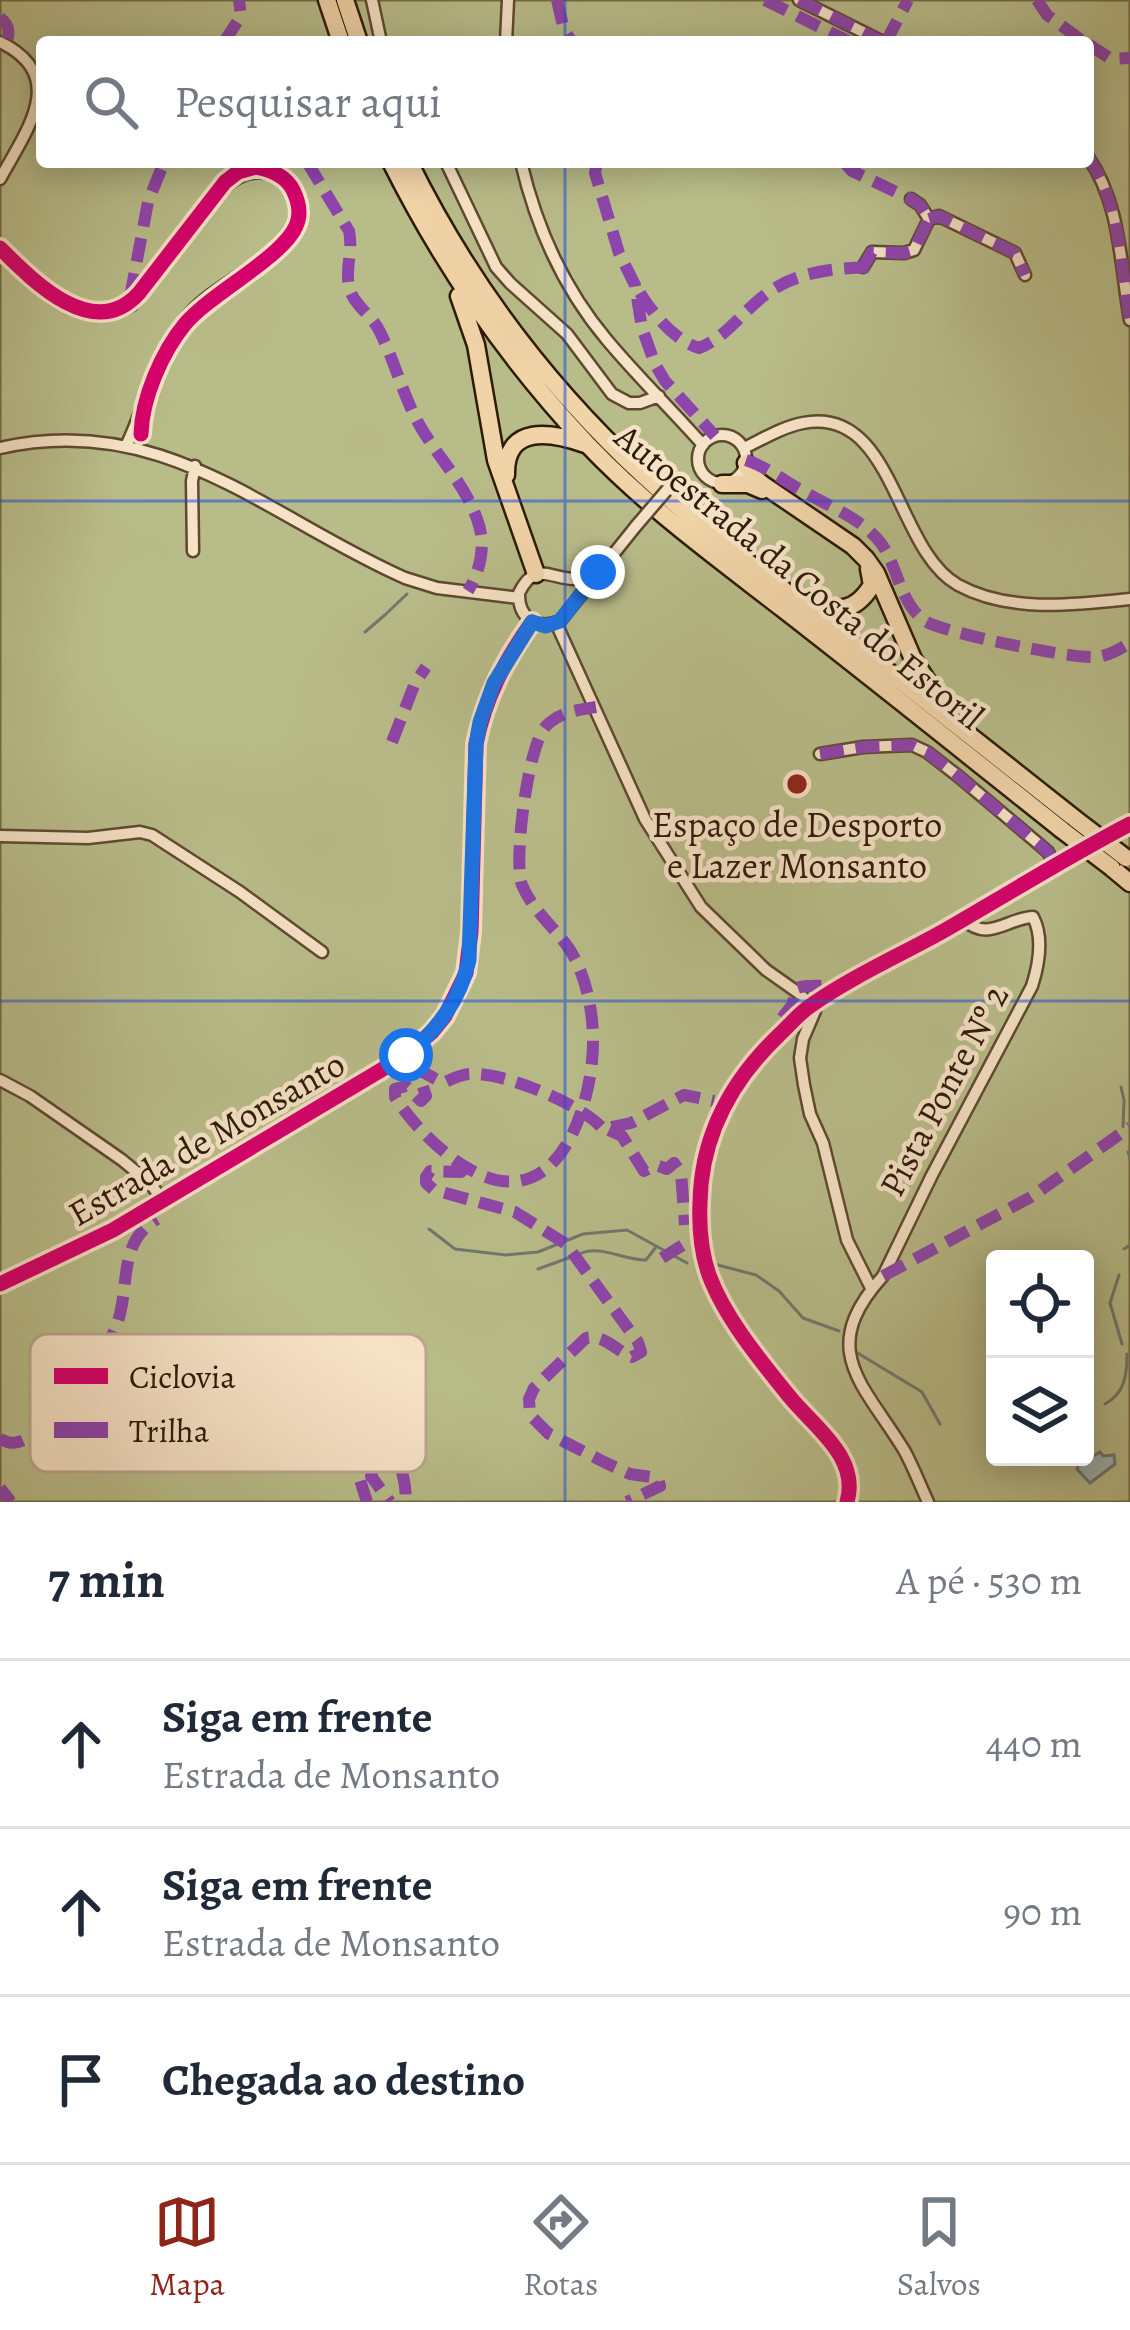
<!DOCTYPE html>
<html lang="pt">
<head>
<meta charset="utf-8">
<style>
  :root { --surface:#fff; --page:#f2f2f3; --text:#1f2937; --muted:#747a83; --line:#e0e1e3; --accent:#8f2418 }
  body { margin:0; font-family:Alegreya,serif; background:var(--page); color:var(--text) }
  .controls { position:absolute; right:36px; bottom:36px; display:grid; overflow:hidden; border-radius:12px; box-shadow:0 6px 30px #0003 }
  .controls button { width:108px; height:108px; display:grid; place-items:center; padding:0; border:0; border-bottom:3px solid var(--line); background:var(--surface); color:var(--text); font:60px sans-serif }
  .stop { position:absolute; width:36px; height:36px; margin:-27px; border:9px solid #1a73e8; border-radius:50%; background:#fff }
  .stop.end { background:#1a73e8; border-color:#fff; box-shadow:0 3px 12px #0008 }
  .list { margin:0; padding:0; list-style:none }
  h2 { display:flex; justify-content:space-between; align-items:center; height:156px; margin:0; padding:0 48px; font-size:51px }
  h2 small { font-size:39px; font-weight:400; color:var(--muted) }
  .list li { display:grid; grid-template-columns:78px 1fr auto; gap:36px; align-items:center; box-sizing:border-box; height:168px; padding:0 48px; border-top:3px solid var(--line) }
  .list b { display:block; font-size:45px; white-space:nowrap }
  .list p { margin:0; font-size:39px; white-space:nowrap; color:var(--muted) }
  .list em { font-size:39px; font-style:normal; color:var(--muted) }
  .icon { flex:none; width:66px; height:66px; fill:none; stroke:currentColor; stroke-width:2; stroke-linecap:round; stroke-linejoin:round }
  .map { position:relative; flex:none; width:1130px; height:1502px; overflow:hidden }
  .search { position:absolute; background:var(--surface); box-shadow:0 6px 30px #0003; left:36px; right:36px; top:36px; height:132px; display:flex; align-items:center; gap:30px; box-sizing:border-box; padding:0 42px; border-radius:12px; color:var(--muted); font-size:45px }
  .sheet { height:660px; background:var(--surface) }
  nav { display:flex; justify-content:space-around; align-items:center; box-sizing:border-box; height:168px; border-top:3px solid var(--line); background:var(--surface); font-size:33px; color:var(--muted) }
  nav a { display:grid; justify-items:center; gap:6px }
  nav .on { color:var(--accent) }
  .map>svg:first-child { display:block }
</style>
</head>
<body>
<div class="map">
<svg width="1130" height="1502" viewBox="0 0 1130 1502">
  <rect width="100%" height="100%" fill="#f1d3a8"/>
  <filter id="stains"><feTurbulence type="fractalNoise" baseFrequency=".00167" numOctaves="4"/><feColorMatrix values="0 0 0 0 .2 0 0 0 0 .09 0 0 0 0 .02 0 0 0 .5 -.17"/></filter>
  <radialGradient id="worn" r=".72"><stop offset=".6" stop-color="#630" stop-opacity="0"/><stop offset="1" stop-color="#630" stop-opacity=".3"/></radialGradient>
  <path fill="#b8bc89" stroke="#726c48" stroke-width="3" fill-rule="evenodd" d="M0,0H1130V1502H0ZM42,42H1088V162H42ZM995,1259H1085V1457H995Z"/>
  <path fill="#9fb6b3" stroke="#71786f" stroke-width="3" d="M1100,1452L1103,1456L1114,1455L1115,1464L1090,1483L1077,1469L1078,1465Z"/>
  <g fill="none" stroke-linecap="round" stroke-linejoin="round">
    <path stroke="#71786f" stroke-width="3" d="M388,612L407,594
      M365,632L386,614
      M1121,1087L1124,1100L1123,1127
      M1128,1152L1130,1158
      M429,1229L455,1249L506,1255L538,1252L583,1234L627,1230L687,1263
      M1124,1249L1130,1245
      M579,1254C601,1244 622,1260 646,1260L656,1247
      M714,1264L756,1275L779,1291L803,1318L839,1331
      M538,1269L571,1257
      M1119,1275L1110,1303L1122,1344
      M856,1352L922,1392L940,1424
      M1105,1404C1125,1393 1127,1375 1127,1354"/>
    <g stroke="#5e4930" stroke-width="15">
      <path id="minor" d="M372,0L381,42
        M799,0L883,42
        M0,42C70,76 26,131 0,179
        M506,42L508,0
        M1088,157C1121,204 1120,265 1130,320
        M446,162L496,267L510,283L567,334L612,394L629,403H640L659,396
        M521,162C536,226 564,289 607,340C637,376 671,409 703,445
        M929,219L939,216L1015,253L1025,275
        M0,253C38,287 79,336 132,305L223,189C265,147 313,193 290,230C268,264 218,283 190,313C155,352 148,401 126,446
        M863,267L872,252L904,253L914,250L929,219L920,205L911,199
        M698 459a24 24 0 1 1 48 0a24 24 0 1 1-48 0Z
        M0,448C164,411 267,517 405,578L437,588L519,598
        M744,448C763,439 782,427 803,423C894,405 895,550 958,585C1009,613 1074,605 1130,599
        M193,551L192,481L195,466
        M598,572C594,573 581,579 577,579C550,580 536,559 519,593C518,618 537,631 560,621L636,526
        M556,623L645,819L701,907L766,970L800,994L815,1011L803,1039L800,1058L804,1085L810,1114L823,1143L847,1240L871,1288
        M820,754L863,747L912,745L927,752L958,776L1034,840L1048,852L1055,866
        M0,836L88,838L140,832L152,835L240,892L322,952
        M0,1080L30,1096L122,1160L151,1184L162,1200
        M0,1284L113,1230L403,1057L432,1032L445,1016L466,973L471,932L476,744C485,698 505,660 532,622
        M847,1502C860,1457 814,1427 789,1396C760,1360 725,1318 709,1275C701,1252 699,1226 700,1203C701,1135 731,1081 779,1035C790,1025 800,1012 813,1004C852,977 898,956 940,933C1003,897 1065,858 1130,824
        M928,1502C920,1485 913,1466 904,1450C863,1383 816,1350 883,1276L932,1175L1032,986C1039,964 1044,938 1033,917C1007,918 988,943 963,919"/>
    </g>
    <g stroke="#2d1b08" stroke-width="21">
      <path id="highway" d="M327,0L341,42
        M345,0L359,42
        M391,162C443,266 508,360 588,445C647,507 716,557 783,609C877,682 969,756 1062,830
        M409,162C467,280 547,386 644,476C702,530 767,576 829,625C911,689 992,753 1074,818
        M459,296L476,345L496,460L536,574
        M746,463L752,476L762,484L853,546L866,559L876,573L913,659L948,713
        M506,475C505,424 551,432 585,444
        M722,484H748L762,490
        M806,601C836,610 853,616 872,585L869,569
        M1112,868L1130,883"/>
    </g>
    <use href="#minor" stroke="#f6e2c6" stroke-width="10"/>
    <use href="#highway" stroke="#f1d3a8" stroke-width="16"/>
    <g stroke="#5e4930" stroke-width="15" stroke-linecap="butt">
      <path id="minor-bridge" d="M636,526L678,477"/>
    </g>
    <g stroke="#2d1b08" stroke-width="21" stroke-linecap="butt">
      <path id="highway-bridge" d="M1074,818L1126,858
        M1062,830L1112,868"/>
    </g>
    <use href="#minor-bridge" stroke="#f6e2c6" stroke-width="10"/>
    <use href="#highway-bridge" stroke="#f1d3a8" stroke-width="16"/>
    <path stroke="#8e44ad" stroke-width="12" stroke-dasharray="24 12" stroke-linecap="butt" d="M557,0L564,30L572,42
      M765,0L850,42
      M799,0L883,42
      M1037,0L1047,15L1084,42
      M0,18C9,24 10,31 7,41
      M224,42L241,16L239,0
      M886,42L908,0
      M1088,44L1111,59L1130,58
      M1088,157C1121,204 1120,265 1130,320
      M307,162L349,231C354,253 342,275 352,295C359,309 373,317 380,332C395,362 403,396 420,426C439,459 471,491 480,529C485,551 479,573 468,591
      M597,162L595,173L619,253L635,285L642,328L655,364L665,381L715,436
      M844,162L852,171L911,199L920,205L929,219L914,250L904,253L872,252L863,267
      M929,219L939,216L1015,253L1025,275
      M640,293C652,313 675,341 699,348C726,338 742,312 765,295C796,271 836,268 874,267
      M130,297L148,202L164,162
      M746,460C767,467 784,481 803,491C828,506 861,518 880,542C898,565 899,603 925,621C944,633 1072,659 1096,657C1108,656 1120,649 1130,643
      M392,742L415,683L426,667
      M820,754L863,747L912,745L927,752L958,776L1034,840L1048,852L1055,866
      M782,1018L793,1004L795,989C807,983 820,988 833,984
      M403,1057L421,1081L426,1096L421,1101L406,1086L395,1089V1097C417,1132 473,1188 518,1181C573,1174 594,1085 593,1039C593,1008 584,967 565,943C551,925 531,907 522,885C513,862 528,744 546,726C560,712 578,710 596,707
      M414,1071H421L443,1083C452,1079 461,1074 471,1074C504,1072 583,1105 603,1129L631,1123L684,1095L714,1101
      M609,1130L622,1136L644,1171L656,1165L667,1169L674,1163L681,1173L685,1225
      M465,1167L461,1172L430,1171L426,1177V1183L434,1190L515,1212L566,1244L638,1342L641,1352L632,1357C615,1350 604,1334 586,1338L534,1388L529,1399L530,1415L549,1434L604,1462L630,1474L658,1478L660,1486L627,1502
      M662,1258L691,1240
      M883,1276L1031,1197L1130,1127
      M390,1376L389,1381L374,1402L394,1425C391,1451 409,1478 405,1502
      M367,1393L348,1429L336,1441L338,1446L346,1448L352,1454L367,1502
      M363,1403L366,1409L365,1426L369,1430H373C377,1443 376,1462 371,1476L390,1502
      M0,1439C7,1442 10,1444 18,1442C47,1437 104,1356 115,1329C132,1290 115,1244 157,1219
      M0,1488L11,1502"/>
    <g stroke="#f6e2c6" stroke-width="22">
      <path id="cycleway" d="M0,248C34,282 94,343 139,293L225,182L238,172L256,167C271,170 286,176 293,190C299,202 301,215 296,226C283,257 210,294 185,324C162,352 142,398 141,434
        M0,1284L113,1230L403,1057L432,1032L445,1016L466,973L471,932L476,744C485,698 505,660 532,622
        M847,1502C860,1457 814,1427 789,1396C760,1360 725,1318 709,1275C701,1252 699,1226 700,1203C701,1135 731,1081 779,1035C790,1025 800,1012 813,1004C852,977 898,956 940,933C1003,897 1065,858 1130,824"/>
    </g>
    <use href="#cycleway" stroke="#d6006c" stroke-width="15"/>
  </g>
  <g fill="none" stroke-linecap="round" stroke-linejoin="round">
    <path stroke="#1a73e8" stroke-width="15" d="M406,1055C438,1030 460,1000 469,960L476,744L480,722L494,683L532,622L546,626L560,621L598,572"/>
  </g>
  <path fill="none" stroke="#1d4ed8" stroke-width="3" stroke-opacity="0.55" d="M565,0V42M565,162V1502M0,501H1130M0,1001H1130"/>
  <circle fill="#8f2418" stroke="#f6e2c6" stroke-width="4.5" cx="797" cy="784" r="12"/>
  <g text-anchor="middle" stroke-width="9" stroke-linejoin="round" paint-order="stroke">
    <g font-size="36" fill="#2d1b08" stroke="#f6e2c6">
      <text transform="translate(800 576) rotate(39)" y="13">Autoestrada da Costa do Estoril</text>
      <text transform="translate(943 1090) rotate(-62)" y="13">Pista Ponte Nº 2</text>
      <text transform="translate(206 1138) rotate(-30)" y="13">Estrada de Monsanto</text>
    </g>
    <g font-size="36" fill="#2d1b08" stroke="#f6e2c6">
      <text x="797" y="837">Espaço de Desporto<tspan x="797" dy="41">e Lazer Monsanto</tspan></text>
    </g>
  </g>
  <rect x="30" y="1334" width="396" height="138" rx="18" fill="#f6e2c6" stroke="#baa68d" stroke-width="3"/>
  <rect x="54" y="1368" width="54" height="16" fill="#d6006c"/>
  <rect x="54" y="1422" width="54" height="16" fill="#8e44ad"/>
  <g font-size="33" fill="#2d1b08">
    <text x="129" y="1388">Ciclovia</text>
    <text x="129" y="1442">Trilha</text>
  </g>
  <rect width="100%" height="100%" filter="url(#stains)"/>
  <rect width="100%" height="100%" fill="url(#worn)"/>
</svg>
<div class="controls">
<button><svg class="icon" aria-label="locate" viewBox="0 0 24 24"><circle cx="12" cy="12" r="6"/><path d="M12 2v4M12 18v4M2 12h4M18 12h4"/></svg></button>
<button><svg class="icon" aria-label="layers" viewBox="0 0 24 24"><path d="M12 4l9 5-9 5-9-5zM3 14l9 5 9-5"/></svg></button>
</div>
<div class="stop" style="left:406px;top:1055px"></div>
<div class="stop end" style="left:598px;top:572px"></div>
<div class="search"><svg class="icon" aria-label="search" viewBox="0 0 24 24"><circle cx="10" cy="10" r="6"/><path d="M15 15l6 6"/></svg>Pesquisar aqui</div>
</div>
<section class="sheet">
<h2>7 min<small>A pé · 530 m</small></h2>
<ul class="list">
<li><svg class="icon" aria-label="ahead" viewBox="0 0 24 24"><path d="M12 20V5M6 11l6-6 6 6"/></svg><div><b>Siga em frente</b><p>Estrada de Monsanto</p></div><em>440 m</em></li>
<li><svg class="icon" aria-label="ahead" viewBox="0 0 24 24"><path d="M12 20V5M6 11l6-6 6 6"/></svg><div><b>Siga em frente</b><p>Estrada de Monsanto</p></div><em>90 m</em></li>
<li><svg class="icon" aria-label="arrive" viewBox="0 0 24 24"><path d="M6 21V4h12l-3 4 3 4H6"/></svg><div><b>Chegada ao destino</b></div></li>
</ul>
</section>
<nav>
<a class="on"><svg class="icon" aria-label="map" viewBox="0 0 24 24"><path d="M3 6l6-2 6 2 6-2v14l-6 2-6-2-6 2zM9 4v14M15 6v14"/></svg>Mapa</a>
<a><svg class="icon" aria-label="directions" viewBox="0 0 24 24"><path d="M12 3l9 9-9 9-9-9zM9 14v-3h6M13 9l2 2-2 2"/></svg>Rotas</a>
<a><svg class="icon" aria-label="saved" viewBox="0 0 24 24"><path d="M7 4h10v16l-5-4-5 4z"/></svg>Salvos</a>
</nav>
</body>
</html>
